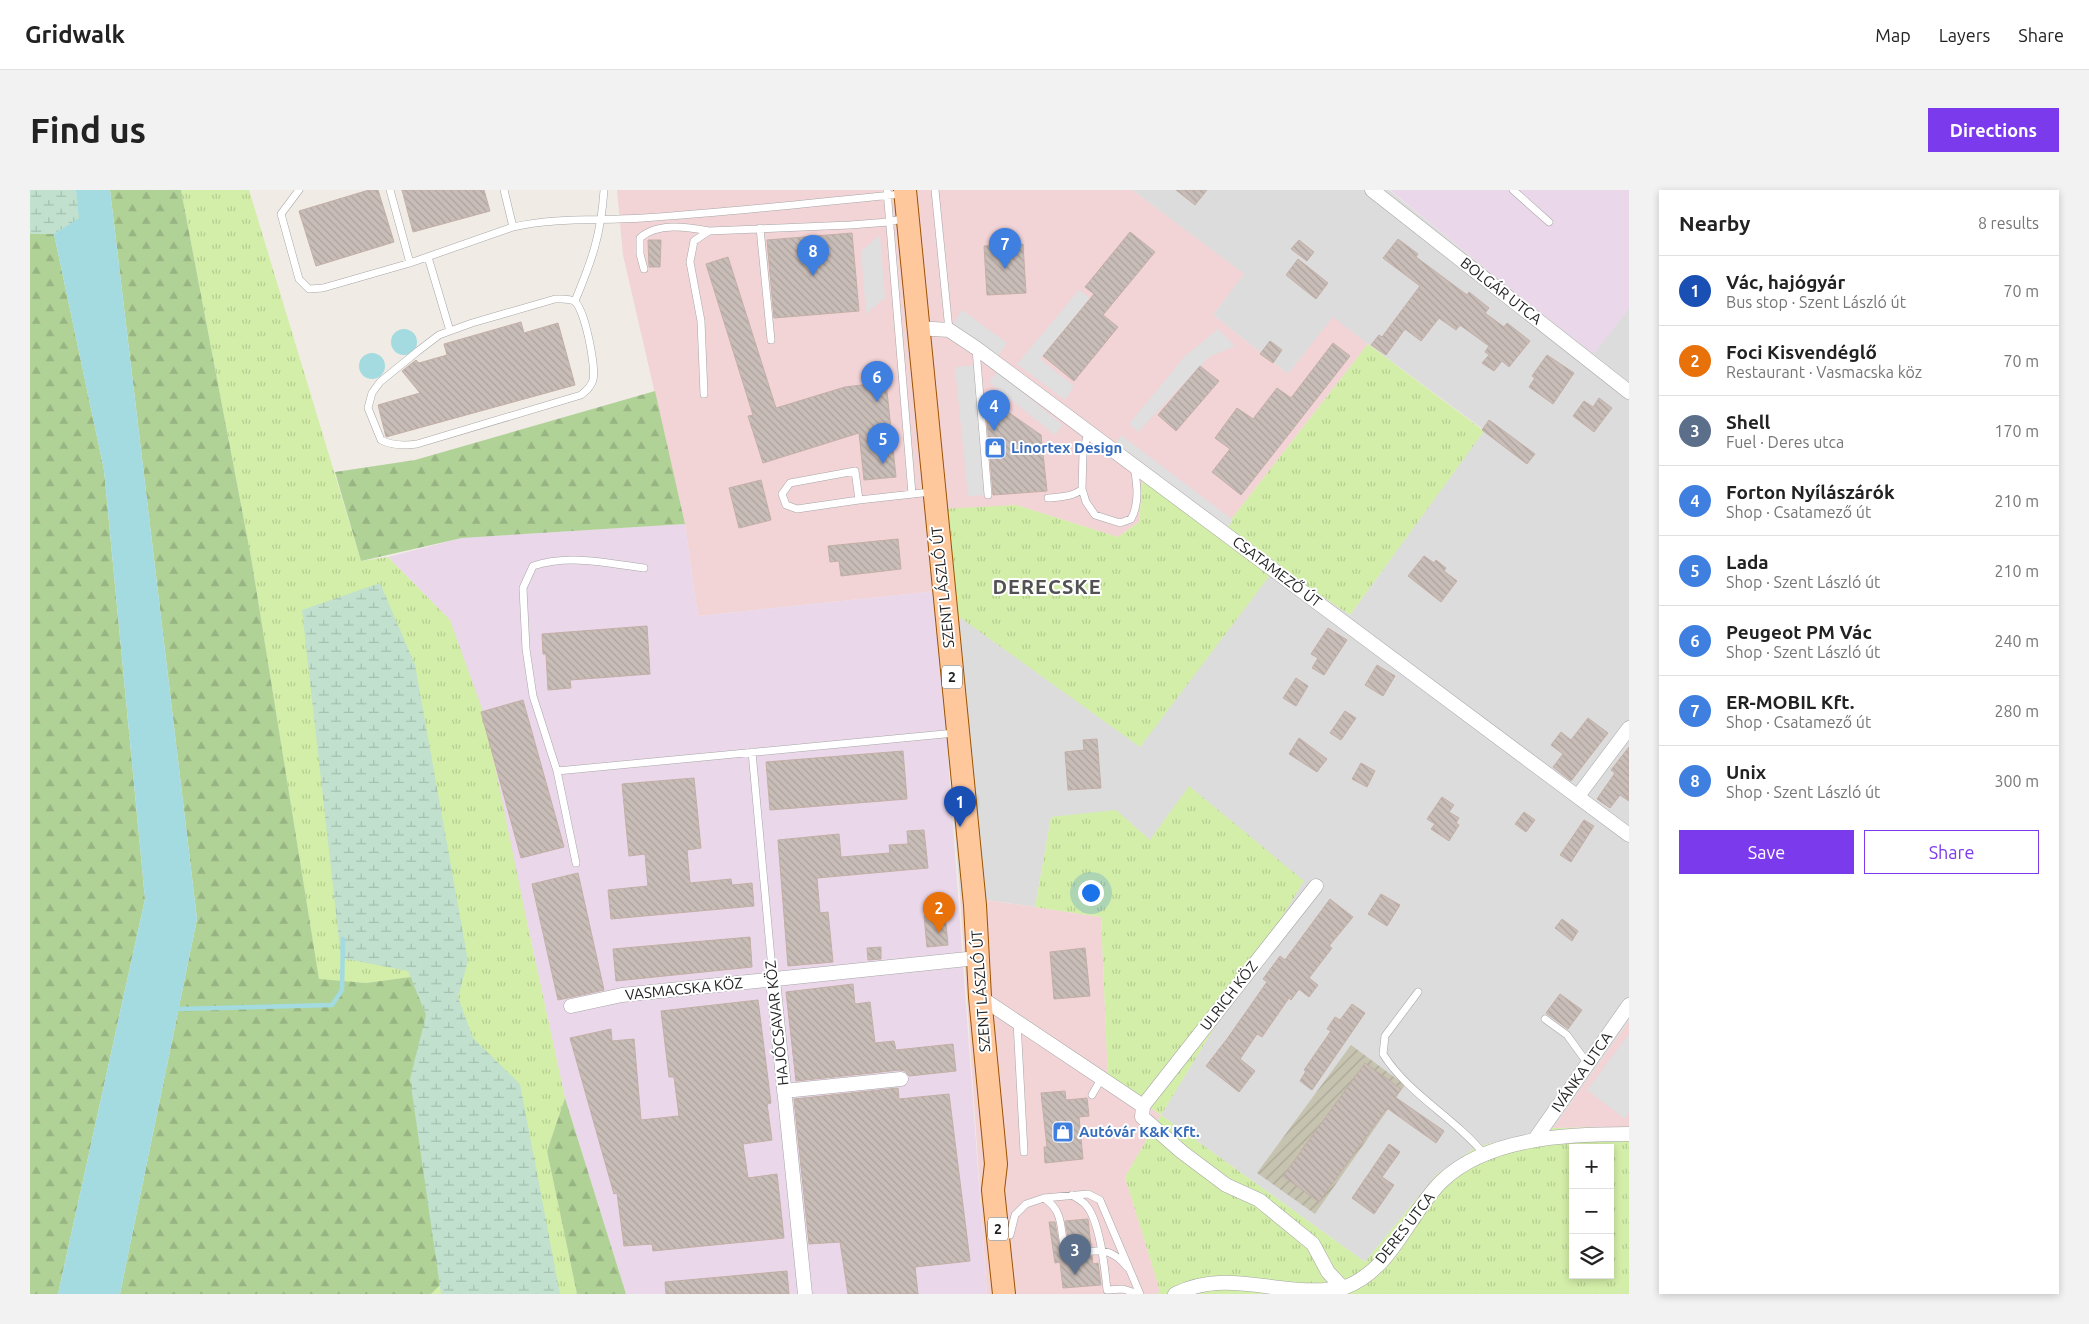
<!DOCTYPE html>
<html lang="en">
<head>
<meta charset="utf-8">
<style>
  :root { --surface:#fff; --page:#f2f2f2; --text:#222; --muted:#767676; --line:#e0e0e0; --accent:#7c3aed }
  body { margin:0; font-family:Ubuntu,sans-serif; background:var(--page); color:var(--text) }
  .controls { position:absolute; right:15px; bottom:15px; display:grid; overflow:hidden; border-radius:0px; box-shadow:0 2px 8px #0003 }
  .controls button { width:45px; height:45px; display:grid; place-items:center; padding:0; border:0; border-bottom:1px solid var(--line); background:var(--surface); color:var(--text); font:25px sans-serif }
  .you { position:absolute; left:1060px; top:702px; width:18px; height:18px; margin:-12px; border:4px solid #fff; border-radius:50%; background:#1a73e8; box-shadow:0 0 0 8px #1a73e833 }
  .badge { display:grid; place-items:center; width:32px; height:32px; border-radius:50%; background:var(--accent); color:#fff; font-size:16px; font-weight:700 }
  .pin { position:absolute; translate:-50% -41px; filter:drop-shadow(0 1px 2px #0008) }
  .pin::after { content:''; position:absolute; top:26px; width:18px; height:15px; background:inherit; clip-path:polygon(0 0,100% 0,50% 100%) }
  .list { margin:0; padding:0; list-style:none }
  h2 { display:flex; justify-content:space-between; align-items:center; height:65px; margin:0; padding:0 20px; font-size:21px }
  h2 small { font-size:16px; font-weight:400; color:var(--muted) }
  .list li { display:grid; grid-template-columns:32px 1fr auto; gap:15px; align-items:center; box-sizing:border-box; height:70px; padding:0 20px; border-top:1px solid var(--line) }
  .list b { display:block; font-size:19px; white-space:nowrap }
  .list p { margin:0; font-size:16px; white-space:nowrap; color:var(--muted) }
  .list em { font-size:16px; font-style:normal; color:var(--muted) }
  .actions { display:flex; gap:10px; padding:15px 20px }
  .actions a { flex:1; padding:11px 0; border:1px solid var(--accent); border-radius:0px; text-align:center; font-size:18px; color:var(--accent) }
  .actions .main { background:var(--accent); color:#fff }
  .icon { flex:none; width:28px; height:28px; fill:none; stroke:currentColor; stroke-width:2; stroke-linecap:round; stroke-linejoin:round }
  .map { position:relative; flex:none; width:1599px; height:1104px; overflow:hidden; border-radius:0px }
  header { display:flex; align-items:center; gap:30px; box-sizing:border-box; height:70px; padding:0 25px; background:var(--surface); border-bottom:1px solid var(--line) }
  header strong { font-size:24px }
  nav { display:flex; gap:28px; margin-inline-start:auto; font-size:18px }
  .intro { display:flex; align-items:center; justify-content:space-between; box-sizing:border-box; height:120px; padding:0 30px }
  h1 { margin:0; font-size:35px }
  .button { padding:12px 22px; border-radius:0px; background:var(--accent); color:#fff; font-size:18px; font-weight:700 }
  main { display:flex; gap:30px; padding:0 30px }
  aside { flex:1; background:var(--surface); border-radius:0px; box-shadow:0 2px 8px #0003 }
  .map>svg:first-child { display:block }
</style>
</head>
<body>
<header>
<strong>Gridwalk</strong>
<nav><a>Map</a><a>Layers</a><a>Share</a></nav>
</header>
<div class="intro"><h1>Find us</h1><a class="button">Directions</a></div>
<main>
<div class="map">
<svg width="1599" height="1104" viewBox="0 0 1599 1104">
  <defs>
    <pattern id="construction-furrows" width="10" height="10" patternUnits="userSpaceOnUse" patternTransform="scale(1.25)"><rect width="10" height="10" fill="#c6c3b0"/><path d="M-1 1l2-2M0 10L10 0M9 11l2-2" fill="none" stroke="#aaa797"/></pattern>
    <pattern id="grass-tufts" width="24" height="20" patternUnits="userSpaceOnUse" patternTransform="scale(1.25)"><rect width="24" height="20" fill="#d3eea8"/><path d="M3 7l-1-3M5 7V3M7 7l1-3M15 17l-1-3M17 17v-4M19 17l1-3" fill="none" stroke="#b5cc90"/></pattern>
    <pattern id="forest-firs" width="22" height="20" patternUnits="userSpaceOnUse" patternTransform="scale(1.25)"><rect width="22" height="20" fill="#b0d297"/><path d="M5 1l3.5 6h-7zM16 11l3.5 6h-7z" fill="#97b482"/></pattern>
    <pattern id="wetland-marsh" width="20" height="14" patternUnits="userSpaceOnUse" patternTransform="scale(1.25)"><rect width="20" height="14" fill="#c1e0cd"/><path d="M1 5h8M5 5V1M11 12h8M15 12V8" fill="none" stroke="#a5c0b0"/></pattern>
    <pattern id="building-back-hatch" width="6" height="6" patternUnits="userSpaceOnUse" patternTransform="scale(1.25)"><rect width="6" height="6" fill="#c9bdb8"/><path d="M-1 5l2 2M0 0l6 6M5-1l2 2" fill="none" stroke="#aca29e"/></pattern>
  </defs>
  <rect width="100%" height="100%" fill="#f1ebe5"/>
  <path fill="#dddcdc" d="M1102,0H1359L1493,109L1564,163L1599,118V831L1523,938L1446,957L1406,985L1335,1072L1131,925L1273,691L1120,650L1021,627L1005,717L930,706L906,401L1247,376L1320,425L1454,240L1303,128L1258,184L1183,125L1213,84Z"/>
  <path fill="#f2d3d6" d="M587,0H1102L1214,84L1183,125L1258,184L1303,127L1338,154L1196,336L1114,276L1109,332L1088,347L986,315L906,401L668,426L655,334L593,65Z
    M930,706L1071,727L1078,889L1131,925L1095,987L1130,1101L1127,1104H957Z
    M1599,831V937L1523,938Z"/>
  <path fill="#ead7e9" d="M1360,0H1599V118L1564,164L1493,109Z
    M655,334L668,426L906,401L957,1104H596L535,908L496,727L420,430L358,367L432,348Z"/>
  <path fill="url(#construction-furrows)" d="M1321,855L1375,895L1285,1024L1227,983Z"/>
  <path fill="url(#grass-tufts)" fill-rule="evenodd" d="M151,0H219L331,371L358,367L420,430L455,527L496,727L535,908L517,961L547,1104H401L413,1091L395,785L336,793L289,790L221,367Z
    M1338,154L1454,241L1320,425L1247,376L1110,557L921,421L912,319L986,315L1088,347L1109,332L1114,276L1196,336Z
    M1159,596L1274,691L1131,925L1335,1072L1406,985L1446,957L1523,938L1599,937V1104H1127L1130,1101L1095,987L1131,925L1078,889L1071,727L1005,717L1021,627L1086,620L1120,650ZM1543,958H1580V1085H1543Z"/>
  <path fill="url(#forest-firs)" d="M0,0H46L24,44L74,280L115,709L28,1104H0Z
    M80,0H151L221,367L289,789L336,793L395,785L413,1092L401,1104H90L167,729Z
    M625,201L655,334L432,348L331,371L305,282L385,270Z
    M535,908L596,1104H547L517,961Z"/>
  <path fill="url(#wetland-marsh)" d="M0,0H46L50,28L24,44H0Z
    M350,393L385,475L438,771L428,807L443,848L490,894L530,1104H411L380,889L396,825L378,781L311,768L272,420Z"/>
  <path fill="#dfdfdf" d="M850,45L855,108L836,124L831,61Z
    M1049,100L1060,108L1010,169L1044,196L1035,210L987,174Z
    M932,120L977,153L964,171L919,140Z
    M1188,139L1205,156L1179,167L1108,242L1099,234L1155,166Z
    M948,175L958,305L938,306L925,177Z
    M967,182L1033,235L1025,245L959,192Z
    M1091,245L1203,330L1196,340L1084,255Z
    M1599,844V923L1595,929L1557,900Z"/>
  <path fill="#a3dbe1" d="M46,0H80L167,729L90,1104H28L115,709L74,280L24,44L49,28Z
    M361 152a13 13 0 1 1 26 0a13 13 0 1 1-26 0Z
    M329 176a13 13 0 1 1 26 0a13 13 0 1 1-26 0Z"/>
  <g fill="none" stroke-linecap="round" stroke-linejoin="round">
    <path stroke="#a3dbe1" stroke-width="4.5" d="M148,819L302,815L312,800L313,749"/>
  </g>
  <path fill="url(#building-back-hatch)" stroke="#c3afa6" d="M339,0H348L364,52L286,76L269,21Z
    M372,0H454L460,21L383,42Z
    M1146,0H1177L1165,15Z
    M1100,42L1125,62L1073,125L1088,137L1044,191L1013,166L1064,104L1055,97Z
    M822,43L829,121L744,128L737,50Z
    M1368,49L1388,64L1386,67L1437,105L1439,102L1459,118L1455,123L1474,137L1477,133L1500,151L1479,177L1472,171L1464,181L1452,173L1459,165L1455,162L1459,156L1430,135L1426,140L1409,128L1391,151L1375,139L1356,165L1341,155L1349,145L1352,147L1390,96L1353,68Z
    M618,50H631L630,77H619Z
    M1269,50L1284,62L1277,71L1261,59Z
    M993,54L996,103L957,105L954,56Z
    M698,67L746,218L815,197L856,192L866,287L834,290L829,243L733,273L718,226L723,225L676,74Z
    M1268,69L1298,93L1286,109L1256,85Z
    M491,132L494,143L528,133L545,195L356,247L348,215L390,203L372,181L386,170L389,173L417,165L414,154Z
    M1240,151L1252,160L1243,173L1230,164Z
    M1303,153L1320,166L1211,305L1182,282L1200,259L1185,248L1207,218L1223,229L1247,198L1261,208Z
    M1517,165L1544,183L1523,214L1499,197L1505,188L1502,186Z
    M1170,176L1189,191L1146,241L1128,225Z
    M955,206L1011,245L1017,301L963,305Z
    M1569,208L1582,218L1564,242L1543,226L1554,211L1563,217Z
    M1459,230L1505,264L1497,274L1452,240Z
    M731,290L741,330L709,338L699,298Z
    M868,349L871,379L811,386L809,371L800,372L798,356Z
    M1394,366L1404,373L1406,370L1416,378L1414,381L1427,391L1411,412L1378,386Z
    M617,436L620,484L540,490L541,498L518,500L516,464H513L512,444Z
    M1298,438L1317,450L1294,485L1282,478L1288,468L1281,464Z
    M1347,475L1365,486L1353,506L1335,495Z
    M1266,488L1278,496L1266,516L1253,508Z
    M493,510L534,657L491,668L451,522Z
    M1315,521L1326,528L1311,550L1300,543Z
    M1558,528L1578,543L1541,591L1523,577L1533,564L1521,555L1531,542L1541,550Z
    M1269,548L1297,569L1287,582L1259,564Z
    M1067,549L1071,598L1038,600L1035,562L1054,560L1053,550Z
    M1599,557V611L1590,605L1580,618L1567,609L1585,583L1581,580Z
    M873,561L877,609L740,620L736,572Z
    M1331,573L1345,581L1337,597L1322,589Z
    M664,588L671,658L657,660L660,693L701,689L702,695L722,693L724,716L581,729L578,700L618,696L615,664L599,666L592,594Z
    M1412,607L1424,615L1419,622L1429,628L1426,633L1429,635L1419,651L1401,639L1405,634L1397,629Z
    M1494,622L1505,630L1496,642L1485,634Z
    M1554,630L1564,636L1541,672L1530,665Z
    M894,640L898,678L787,688L790,723L798,722L803,772L758,776L748,650L809,644L811,667L860,663L859,655L878,654L877,641Z
    M548,683L574,800L528,810L502,694Z
    M1351,704L1370,715L1357,736L1338,724Z
    M1300,709L1323,727L1299,756L1302,758L1279,788L1288,795L1279,807L1269,799L1261,810L1259,808L1232,847L1227,844L1210,869L1225,881L1209,902L1176,876L1197,849L1237,792L1233,789L1250,766L1255,770Z
    M915,724L918,755L897,757L894,726Z
    M1532,729L1548,741L1542,751L1525,738Z
    M720,747L722,777L586,791L583,759Z
    M851,757V769L838,770L837,758Z
    M1055,758L1060,806L1024,809L1020,762Z
    M823,794L825,814L840,812L845,853L864,851L866,860L923,854L926,881L879,886L875,881L870,880L766,891L756,802Z
    M1530,804L1552,820L1538,839L1516,823Z
    M728,810L741,913L737,914L742,950L713,954L718,988L747,984L754,1048L623,1061L622,1054L594,1056L587,1003L584,1004L540,848L581,839L582,851L604,849L611,930L649,926L644,887H639L631,821Z
    M1322,814L1335,823L1282,900L1270,891L1276,881L1274,880L1301,841L1297,839L1305,827L1310,830Z
    M1335,873L1371,899L1365,907L1414,941L1406,953L1357,918L1289,1012L1253,986Z
    M868,898L869,909L919,904L940,1071L885,1077L888,1104H818L810,1052L779,1054L764,909Z
    M1035,901L1036,910L1057,908L1059,926L1049,927L1053,969L1015,973L1014,957H1017L1011,903Z
    M1359,954L1370,962L1352,987L1364,995L1344,1024L1322,1008Z
    M1058,1029L1061,1056H1051L1039,1052L1035,1031Z
    M1019,1032H1025L1030,1060L1041,1065L1062,1066L1063,1074L1068,1073L1071,1095L1033,1098L1030,1072L1025,1073Z
    M757,1081L759,1104H636L635,1092Z"/>
  <g fill="none" stroke-linecap="round" stroke-linejoin="round">
    <g stroke="#a6a6a6" stroke-width="8">
      <path id="lane" d="M269,0L251,24L269,89L279,99L293,98L380,73L483,37L474,0
        M360,0L380,73
        M857,0L882,304
        M905,0L919,140
        M1483,0L1519,32
        M483,37C525,27 570,31 613,28C699,22 785,13 871,4
        M730,38L741,150
        M398,67L420,141
        M614,79L610,64V48C627,32 658,37 679,41
        M525,109C531,109 539,108 544,111C555,118 566,177 563,190C561,197 556,201 551,205L387,254C374,256 363,256 351,250L338,218L342,203L350,192L388,161L409,145L442,133Z
        M545,111C562,70 571,45 574,0
        M946,159L958,305
        M674,204L671,131L660,72L664,51L679,41L820,35L859,32L875,28
        M1052,299L1056,312L1065,325L1090,333L1101,329C1110,313 1107,294 1104,276
        M1018,308C1030,307 1043,307 1052,299L1053,263L1058,242
        M829,310L825,281L760,293L752,304L756,315L767,319L829,310L901,302
        M722,562L743,790
        M527,581L925,543
        M546,673L527,581L503,506L496,459L493,398L503,376C539,364 577,373 614,378
        M1388,802L1355,846L1353,864C1379,905 1424,927 1454,964
        M1515,829L1537,845L1558,874
        M987,832L994,962
        M1062,905L1071,889
        M1042,1005C1047,1008 1052,1011 1055,1014C1070,1029 1075,1080 1077,1100L1093,1099L1109,1104
        M1014,1008C1033,1021 1030,1035 1034,1056C1057,1071 1073,1047 1097,1077
        M980,1045L985,1025L996,1014L1014,1008L1058,1004L1070,1010L1110,1104"/>
    </g>
    <g stroke="#a6a6a6" stroke-width="15">
      <path id="street" d="M1342,0L1599,202
        M887,138L919,140L946,158L1599,645
        M1548,606L1599,538
        M743,790L775,1104
        M950,807L1113,916
        M541,816L592,805L947,768
        M754,901L871,889
        M1113,916L1286,696
        M1113,916L1112,927L1152,962L1196,995L1229,1010L1283,1054L1298,1082L1313,1098
        M1505,949L1599,815
        M1145,1104C1197,1079 1242,1104 1294,1100C1300,1099 1307,1099 1313,1098C1362,1081 1378,1024 1412,991C1458,947 1539,944 1599,944"/>
    </g>
    <g stroke="#9b5300" stroke-width="24">
      <path id="primary" d="M875,0L945,715L950,807L966,974L963,1000L974,1104"/>
    </g>
    <use href="#lane" stroke="#fff" stroke-width="7"/>
    <use href="#street" stroke="#fff" stroke-width="14"/>
    <use href="#primary" stroke="#ffc79c" stroke-width="22"/>
  </g>
  <defs>
    <g id="shop-square" transform="scale(1.125)"><rect x="-9" y="-9" width="18" height="18" rx="4" fill="#3f7fe0" stroke="#fff"/><path d="M-5-2.5h2.3a2.7 3.5 0 0 1 5.4 0H5L5.5 6h-11ZM-1.5-2.5h3a1.5 2.3 0 0 0-3 0Z" fill="#fff"/></g>
  </defs>
  <g fill-rule="evenodd">
    <use href="#shop-square" x="965" y="258"/>
    <use href="#shop-square" x="1033" y="942"/>
  </g>
  <g text-anchor="middle" stroke-width="4" stroke-linejoin="round" paint-order="stroke">
    <g fill="#fff" stroke="#626262" stroke-width="1">
      <rect x="912" y="475.5" width="20" height="23" rx="4"/>
      <rect x="958" y="1027.5" width="20" height="23" rx="4"/>
    </g>
    <g font-size="14" font-weight="bold" fill="#1f1f1f">
      <text x="922" y="492">2</text>
      <text x="968" y="1044">2</text>
    </g>
    <g font-size="15" fill="#1f1f1f" stroke="#fff">
      <text transform="translate(1471 101) rotate(38)" y="5">BOLGÁR UTCA</text>
      <text transform="translate(1247 382) rotate(37)" y="5">CSATAMEZŐ ÚT</text>
      <text transform="translate(913 397) rotate(-96)" y="5">SZENT LÁSZLÓ ÚT</text>
      <text transform="translate(654 799) rotate(-6)" y="5">VASMACSKA KÖZ</text>
      <text transform="translate(951 801) rotate(-94)" y="5">SZENT LÁSZLÓ ÚT</text>
      <text transform="translate(1199 806) rotate(-52)" y="5">ULRICH KÖZ</text>
      <text transform="translate(747 833) rotate(-96)" y="5">HAJÓCSAVAR KÖZ</text>
      <text transform="translate(1552 882) rotate(-55)" y="5">IVÁNKA UTCA</text>
      <text transform="translate(1375 1038) rotate(-52)" y="5">DERES UTCA</text>
    </g>
    <g font-size="15" font-weight="bold" fill="#366cbe" stroke="#fff" text-anchor="start">
      <text x="981" y="263">Linortex Design</text>
      <text x="1049" y="947">Autóvár K&amp;K Kft.</text>
    </g>
    <g font-size="20" font-weight="bold" letter-spacing="1" fill="#525252" stroke="#fff">
      <text x="1017" y="404">DERECSKE</text>
    </g>
  </g>
</svg>
<div class="controls">
<button>+</button>
<button>−</button>
<button><svg class="icon" aria-label="layers" viewBox="0 0 24 24"><path d="M12 4l9 5-9 5-9-5zM3 14l9 5 9-5"/></svg></button>
</div>
<div class="you"></div>
<div class="pin badge" style="left:930px;top:637px;background:#1a4fb4">1</div>
<div class="pin badge" style="left:909px;top:743px;background:#e8710a">2</div>
<div class="pin badge" style="left:1045px;top:1085px;background:#5c6f8a">3</div>
<div class="pin badge" style="left:964px;top:241px;background:#3f7fe0">4</div>
<div class="pin badge" style="left:853px;top:274px;background:#3f7fe0">5</div>
<div class="pin badge" style="left:847px;top:212px;background:#3f7fe0">6</div>
<div class="pin badge" style="left:975px;top:79px;background:#3f7fe0">7</div>
<div class="pin badge" style="left:783px;top:86px;background:#3f7fe0">8</div>
</div>
<aside>
<h2>Nearby<small>8 results</small></h2>
<ul class="list">
<li><span class="badge" style="background:#1a4fb4">1</span><div><b>Vác, hajógyár</b><p>Bus stop · Szent László út</p></div><em>70 m</em></li>
<li><span class="badge" style="background:#e8710a">2</span><div><b>Foci Kisvendéglő</b><p>Restaurant · Vasmacska köz</p></div><em>70 m</em></li>
<li><span class="badge" style="background:#5c6f8a">3</span><div><b>Shell</b><p>Fuel · Deres utca</p></div><em>170 m</em></li>
<li><span class="badge" style="background:#3f7fe0">4</span><div><b>Forton Nyílászárók</b><p>Shop · Csatamező út</p></div><em>210 m</em></li>
<li><span class="badge" style="background:#3f7fe0">5</span><div><b>Lada</b><p>Shop · Szent László út</p></div><em>210 m</em></li>
<li><span class="badge" style="background:#3f7fe0">6</span><div><b>Peugeot PM Vác</b><p>Shop · Szent László út</p></div><em>240 m</em></li>
<li><span class="badge" style="background:#3f7fe0">7</span><div><b>ER-MOBIL Kft.</b><p>Shop · Csatamező út</p></div><em>280 m</em></li>
<li><span class="badge" style="background:#3f7fe0">8</span><div><b>Unix</b><p>Shop · Szent László út</p></div><em>300 m</em></li>
</ul>
<div class="actions"><a class="main">Save</a><a>Share</a></div>
</aside>
</main>
</body>
</html>
